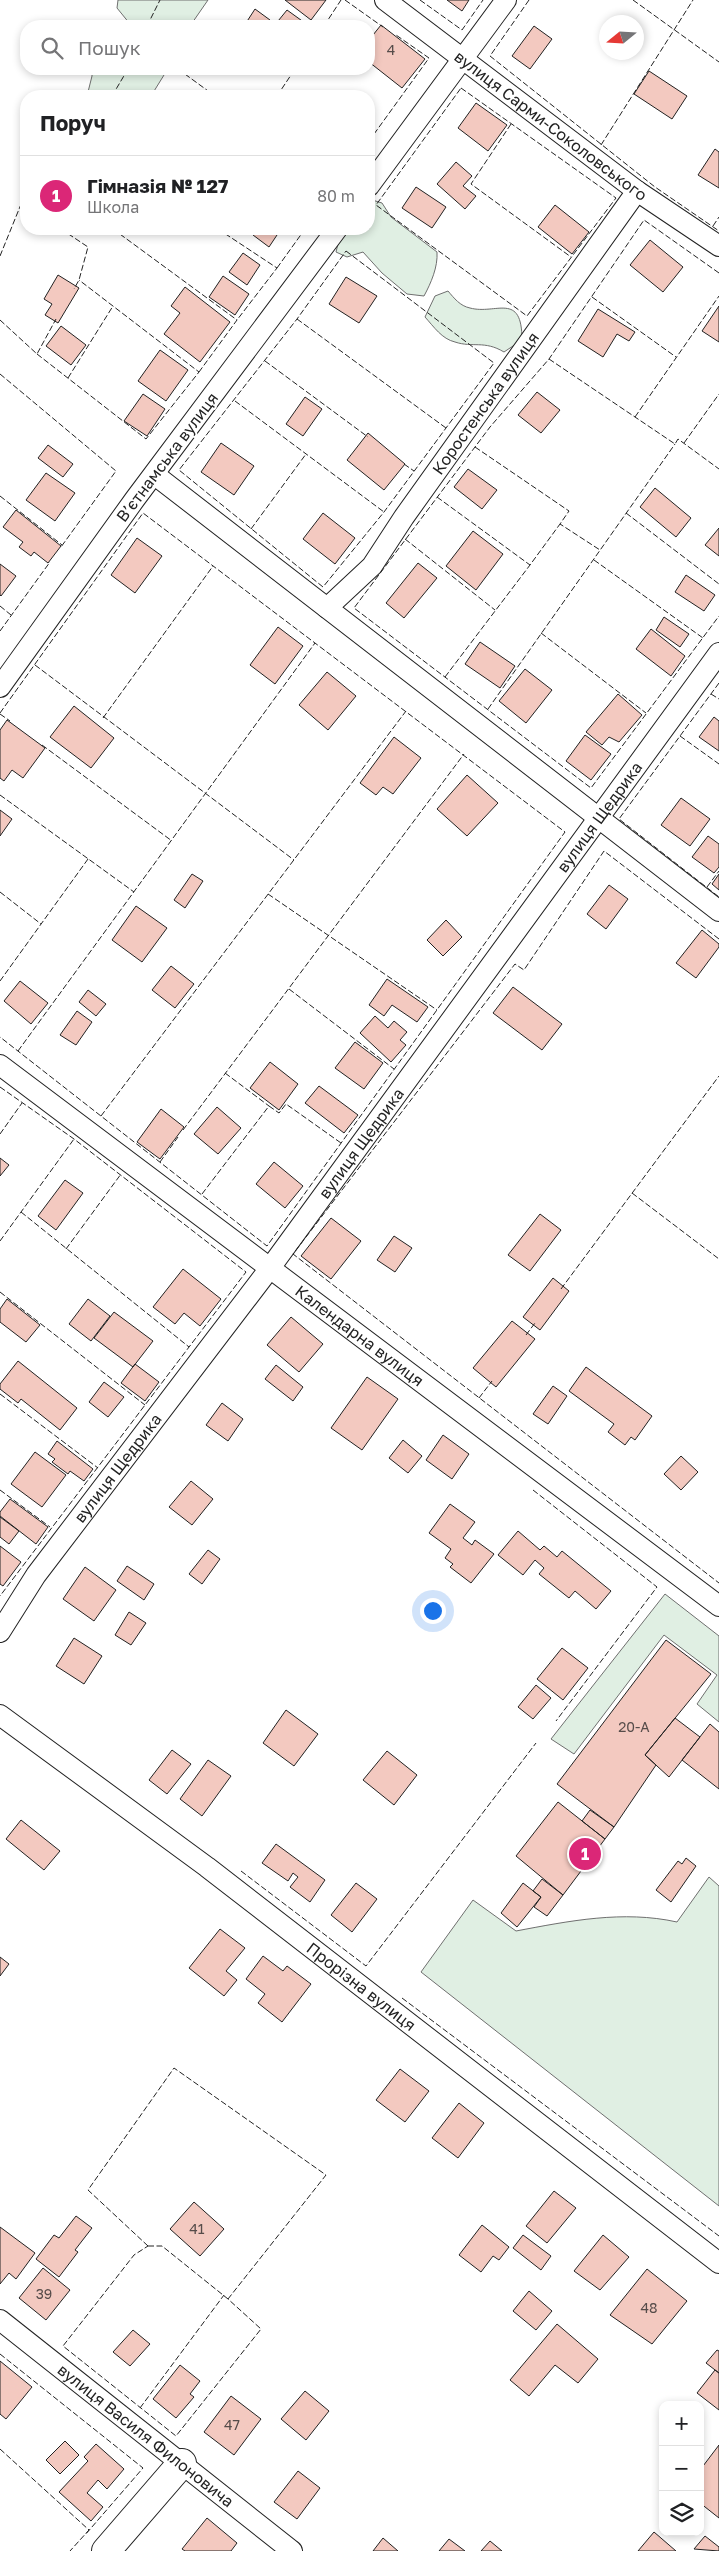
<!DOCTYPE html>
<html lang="uk">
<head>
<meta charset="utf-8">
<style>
  :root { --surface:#fff; --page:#f6f6f6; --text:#202124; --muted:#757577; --line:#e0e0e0; --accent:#db2777 }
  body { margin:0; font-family:"Golos Text",sans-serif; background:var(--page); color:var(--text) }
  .controls { position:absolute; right:15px; bottom:15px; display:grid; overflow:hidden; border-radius:10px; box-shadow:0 2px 8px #0003 }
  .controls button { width:45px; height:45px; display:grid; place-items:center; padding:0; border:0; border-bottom:1px solid var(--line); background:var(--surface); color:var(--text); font:25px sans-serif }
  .compass { position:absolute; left:599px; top:15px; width:45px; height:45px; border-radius:50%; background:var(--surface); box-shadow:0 2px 8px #0003; rotate:252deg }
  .you { position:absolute; left:432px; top:1610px; width:18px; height:18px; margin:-12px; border:4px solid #fff; border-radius:50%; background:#1a73e8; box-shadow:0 0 0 8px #1a73e833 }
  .badge { display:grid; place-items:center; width:32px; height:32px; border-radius:50%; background:var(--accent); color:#fff; font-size:16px; font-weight:700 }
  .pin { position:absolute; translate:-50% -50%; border:2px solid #fff; box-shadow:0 1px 5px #0006 }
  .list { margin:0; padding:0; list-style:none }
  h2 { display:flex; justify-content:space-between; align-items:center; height:65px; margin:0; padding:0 20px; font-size:21px }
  h2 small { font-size:16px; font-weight:400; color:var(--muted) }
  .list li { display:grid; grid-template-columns:32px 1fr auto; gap:15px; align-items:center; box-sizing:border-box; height:80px; padding:0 20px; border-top:1px solid var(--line) }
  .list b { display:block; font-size:19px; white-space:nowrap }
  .list p { margin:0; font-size:16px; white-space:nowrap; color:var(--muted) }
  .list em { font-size:16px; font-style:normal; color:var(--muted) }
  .icon { flex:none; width:28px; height:28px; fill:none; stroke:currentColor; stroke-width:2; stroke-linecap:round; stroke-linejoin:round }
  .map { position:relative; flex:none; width:719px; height:2551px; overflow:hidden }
  .search { position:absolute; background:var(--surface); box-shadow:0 2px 8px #0003; left:20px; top:20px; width:355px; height:55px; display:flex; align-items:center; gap:12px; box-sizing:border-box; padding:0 18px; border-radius:20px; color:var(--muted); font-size:19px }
  .panel { position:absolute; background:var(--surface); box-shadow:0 2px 8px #0003; left:20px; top:90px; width:355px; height:145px; border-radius:20px }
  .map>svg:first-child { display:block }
</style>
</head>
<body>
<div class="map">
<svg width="719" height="2551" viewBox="0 0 719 2551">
  <rect width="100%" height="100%" fill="#fff"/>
  <path fill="#e0efe3" stroke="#6f6f6f" d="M118,0H208L190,26H125L130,24L117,8Z
    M92,69H162L164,75L151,96H90L88,92L92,76Z
    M369,199L382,203L391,217L437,252C438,267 431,283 424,296L407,294L382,273L363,252L347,257L336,252L340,236L348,229H369Z
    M448,291C454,298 460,306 470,308C496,315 522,291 522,340L504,352C484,340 473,348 455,342C442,339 434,327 425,317L435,296Z
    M665,1594L719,1636V1722L697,1704L717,1675L664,1635L574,1754L551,1739Z
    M709,1877L719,1886V2206L421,1972L473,1900L516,1931C569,1921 623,1910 677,1922Z"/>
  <path fill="#f3c9c0" stroke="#222" d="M285,0H326L311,20Z
    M447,0H469L462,11Z
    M255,9L270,20L266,26H244Z
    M287,10L305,23L302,26H274Z
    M381,25L425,59L402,88L369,62V40Z
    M534,26L552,39L530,69L512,56Z
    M649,71L687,96L672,119L634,94Z
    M476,103L507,125L488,151L458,128Z
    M715,149L719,152V188L698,175Z
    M456,162L472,176L463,186L476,196L465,209L437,184Z
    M416,187L446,207L432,228L402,208Z
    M555,205L589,232L572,254L538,227Z
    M257,229H268L277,235L269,247L253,235Z
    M650,240L683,267L663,292L630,265Z
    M243,253L260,265L247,285L229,272Z
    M58,275L79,288L58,323L45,315L52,304L44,299Z
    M223,276L249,294L235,315L209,297Z
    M346,277L377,296L359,323L329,304Z
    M185,287L230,322L200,362L164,334L180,313L171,306Z
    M719,306V342L702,331Z
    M598,309L635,332L629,341L617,334L603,357L578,341Z
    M61,326L86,345L71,365L46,346Z
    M160,350L188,370L166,401L138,381Z
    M537,392L560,410L541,433L518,415Z
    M143,394L165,409L147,436L124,421Z
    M305,397L322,409L303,436L286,424Z
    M368,433L405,464L384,490L347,460Z
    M221,443L254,466L234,495L201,472Z
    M48,445L73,464L63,477L38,458Z
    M468,469L497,490L482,509L454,487Z
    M46,473L75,493L55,521L26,500Z
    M655,488L691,518L676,537L640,507Z
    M16,510L61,546L48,563L34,552L31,556L19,547L23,542L3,527Z
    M323,513L355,538L335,564L303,539Z
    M719,528V556L705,545Z
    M473,531L503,554L476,590L446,566Z
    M137,538L162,556L135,593L111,575Z
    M418,563L437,578L404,618L386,603Z
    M0,564L16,576L1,596L0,595Z
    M686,575L715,595L704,611L675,592Z
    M664,617L689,634L680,647L656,630Z
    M278,627L303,646L275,684L250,665Z
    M651,629L685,656L671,676L636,649Z
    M480,642L515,666L500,688L465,664Z
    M525,669L552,690L526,723L499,701Z
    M327,672L356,696L328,730L299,705Z
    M618,694L642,715L619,742L609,737L602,745L586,732Z
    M74,706L114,738L91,768L50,737Z
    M714,717L719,721V751L699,737Z
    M7,720L45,748L23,778L12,770L4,781L0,778V730Z
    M585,735L611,754L591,780L566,761Z
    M394,737L421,758L393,794L383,787L376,795L360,783Z
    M467,775L498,803L467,836L437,809Z
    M681,798L710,819L690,846L661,825Z
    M0,810L12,819L0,836Z
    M708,836L719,844V867L714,873L692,857Z
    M192,874L203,881L185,908L174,900Z
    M719,874V890L712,884Z
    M609,885L628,899L606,929L587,914Z
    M136,906L167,928L142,962L112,940Z
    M446,920L462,937L443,956L427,940Z
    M702,930L719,944V947L696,978L676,963Z
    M171,966L194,984L175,1008L152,990Z
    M387,979L428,1007L417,1022L392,1005L384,1016L369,1005Z
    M20,981L48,1003L31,1024L4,1001Z
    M513,987L562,1024L542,1050L493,1013Z
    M88,990L106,1004L96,1016L79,1002Z
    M77,1011L92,1022L76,1045L60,1035Z
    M375,1016L388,1028L394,1021L407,1032L400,1040L406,1045L391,1062L360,1033Z
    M355,1042L383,1063L364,1089L335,1068Z
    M270,1062L298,1084L279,1110L250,1088Z
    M319,1086L358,1115L344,1133L305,1103Z
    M217,1107L241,1128L218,1154L194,1134Z
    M161,1109L184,1127L160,1159L137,1142Z
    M0,1158L9,1165L0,1176Z
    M274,1162L303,1186L285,1208L256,1184Z
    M65,1180L83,1193L56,1230L38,1216Z
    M540,1214L561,1230L530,1271L508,1255Z
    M331,1218L361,1241L331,1279L301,1256Z
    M394,1236L412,1248L395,1272L377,1260Z
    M183,1269L221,1299L200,1326L184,1313L175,1324L153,1307Z
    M553,1278L569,1291L540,1330L523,1317Z
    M7,1299L40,1325L26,1342L0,1322V1309Z
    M88,1299L110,1316L91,1341L69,1324Z
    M114,1312L153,1341L133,1367L94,1338Z
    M291,1317L323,1344L299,1372L267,1345Z
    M512,1321L535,1339L496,1387L473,1368Z
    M18,1361L77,1408L60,1430L21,1399L18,1403L0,1389V1384Z
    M135,1364L159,1382L145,1401L121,1383Z
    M276,1365L303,1387L293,1401L265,1379Z
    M586,1367L652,1416L635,1440L631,1437L625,1445L608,1432L614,1424L569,1391Z
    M367,1377L398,1399L362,1450L331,1428Z
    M104,1382L124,1397L108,1417L89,1402Z
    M553,1386L567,1396L548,1424L533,1414Z
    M222,1403L243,1419L228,1441L206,1425Z
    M443,1435L469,1454L452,1479L426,1460Z
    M403,1440L422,1456L408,1473L389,1458Z
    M57,1441L93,1469L84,1481L70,1471L68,1474L52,1462L55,1459L48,1454Z
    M35,1452L66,1475L42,1507L11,1484Z
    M681,1456L698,1472L681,1490L664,1474Z
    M191,1481L213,1499L192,1525L169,1507Z
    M10,1499L48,1527L36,1544L0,1516V1512Z
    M450,1504L475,1522L463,1538L472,1545L475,1540L494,1554L471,1583L450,1567L453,1564L445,1558L451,1549L429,1533Z
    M0,1517L19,1531L9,1544L0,1537Z
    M518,1531L540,1550L544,1546L557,1557L562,1551L611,1591L596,1609L575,1591L569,1598L539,1574L544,1568L535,1560L523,1575L498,1555Z
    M0,1546L21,1562L3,1586L0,1584Z
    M208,1550L220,1559L202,1584L189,1574Z
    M127,1566L154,1584L144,1600L117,1581Z
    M85,1567L116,1590L94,1621L63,1599Z
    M129,1612L146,1623L131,1645L115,1635Z
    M74,1638L102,1656L84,1684L56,1666Z
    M666,1640L711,1674L645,1755L656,1765L614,1827L557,1784Z
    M562,1648L588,1668L563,1700L537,1679Z
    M536,1685L551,1698L533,1719L518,1707Z
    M286,1710L318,1734L294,1766L263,1743Z
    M675,1718L700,1737L669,1777L645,1755Z
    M710,1724L719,1732V1789L682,1760Z
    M172,1750L191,1764L167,1794L149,1780Z
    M387,1751L417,1775L394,1805L363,1780Z
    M208,1760L231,1776L202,1816L180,1799Z
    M558,1802L605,1839L563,1895L516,1856Z
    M590,1810L614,1827L605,1839L582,1821Z
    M21,1820L60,1851L44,1870L6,1839Z
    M276,1844L325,1880L310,1902L290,1887L298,1877L293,1873L288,1881L262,1863Z
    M686,1858L696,1866L671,1902L656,1890L678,1861L682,1864Z
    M542,1879L563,1895L547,1916L534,1907L541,1897L533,1891Z
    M356,1883L377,1899L352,1932L331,1915Z
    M523,1883L541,1897L517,1927L501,1913Z
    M220,1929L245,1948L226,1971L237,1980L224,1996L189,1968Z
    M263,1956L283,1971L287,1966L311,1984L282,2022L258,2003L265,1994L246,1979Z
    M0,1957L9,1964L0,1976Z
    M400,2069L429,2091L405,2122L376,2100Z
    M459,2103L484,2123L458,2158L432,2138Z
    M554,2191L576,2208L547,2243L526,2226Z
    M194,2202L224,2229L200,2256L170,2229Z
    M76,2216L92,2228L75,2250L78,2252L59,2277L36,2259L54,2235L59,2238Z
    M482,2225L509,2247L499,2260L493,2256L481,2272L459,2255Z
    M0,2227L35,2253L16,2279L9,2273L0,2284Z
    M523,2235L551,2256L541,2270L513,2248Z
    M603,2235L629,2257L600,2290L574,2271Z
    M43,2268L70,2290L46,2320L19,2298Z
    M647,2269L687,2301L652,2344L610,2315Z
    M529,2291L552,2311L536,2330L513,2311Z
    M557,2324L598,2359L578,2383L555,2365L529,2396L510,2380Z
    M133,2330L150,2344L130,2366L113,2352Z
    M717,2350L719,2351V2373L706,2363Z
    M0,2361L32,2387L6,2419L0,2414Z
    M180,2365L200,2381L190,2394L194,2397L176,2418L153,2399Z
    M715,2370L719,2373V2410L697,2393Z
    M305,2391L329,2411L306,2440L281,2419Z
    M231,2396L261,2419L234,2455L204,2432Z
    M65,2441L79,2455L60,2474L46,2460Z
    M96,2444L124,2469L107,2489L98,2480L87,2493L103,2507L91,2521L59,2492L88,2461L84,2457Z
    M719,2445V2518L700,2503V2470Z
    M298,2471L320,2488L297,2519L274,2502Z
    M207,2518L237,2543L231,2551H185L182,2549Z
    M654,2532L676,2551H638Z
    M705,2536L719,2547V2551L694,2549Z
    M383,2538L398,2551H373Z
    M449,2539L465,2551H439Z
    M490,2541L502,2551H481Z"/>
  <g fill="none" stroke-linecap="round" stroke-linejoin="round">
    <g stroke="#222" stroke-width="22">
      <g id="street">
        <path id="s1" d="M385,0L637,191L719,246"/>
        <path d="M369,186L506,0"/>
        <path d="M155,475L719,911"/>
        <path id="s2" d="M327,608L372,566L404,517L637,191"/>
        <path d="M0,687L135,499L337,229"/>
        <path id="s3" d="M0,1065L719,1606"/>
        <path id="s4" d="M0,1632L36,1575L270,1268L719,653"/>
        <path id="s5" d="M0,1715L207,1867L719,2263"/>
        <path id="s6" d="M0,2320L292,2551"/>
      </g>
    </g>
    <g stroke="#222" stroke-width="30">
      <path id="secondary" d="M106,2551L182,2463"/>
    </g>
    <use href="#street" stroke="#fff" stroke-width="20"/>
    <use href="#secondary" stroke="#fff" stroke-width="28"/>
    <path stroke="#222" stroke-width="1" stroke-dasharray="6 2.5" stroke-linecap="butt" d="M345,0L383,27
      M420,0L462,30L483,0
      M529,0L490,56L655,187L719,231
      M633,0L719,62
      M147,26L160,0
      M324,26L341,0
      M178,69L215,96
      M461,88L616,198L527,316L376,205Z
      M112,96L128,69
      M277,96L295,69
      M511,124L471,184L571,257
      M369,141L429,58L396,35
      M601,145L693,0
      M713,226L719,217
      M61,229L88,247L79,280L74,289
      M113,229L237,320L199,372
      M218,229L277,268L237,320
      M346,251L494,363L384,512L323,587L179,470L297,319Z
      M0,256L26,192
      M277,268L305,229
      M719,273L644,220L549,359L490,427L354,608L591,788L719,616
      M592,297L676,357
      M297,319L446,428
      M0,320L37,354L56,319
      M37,354L146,439L199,372L79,280
      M549,359L675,444L678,439L719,469
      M265,361L368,437
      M0,374L116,471L61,547
      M68,378L113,306
      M235,401L384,512
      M635,417L719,296
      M684,443L719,394
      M475,447L569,511L560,524L600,550
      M404,464L414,471
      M0,496L62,545
      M437,497L530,565L560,524
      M626,513L719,584
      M251,529L306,454
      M405,539L495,610
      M594,560L703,638
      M0,606L11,615
      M0,631L50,562
      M541,633L646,713
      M35,665L294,860
      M445,677L530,565
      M719,683L619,819L719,897
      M711,694L719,699
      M488,709L675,444
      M0,713L143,513L565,832L267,1246L0,1037
      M0,714L10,721
      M103,718L213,566
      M680,736L719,764
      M42,745L172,841
      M0,795L134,892
      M707,887L719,871
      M0,892L41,924
      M268,894L437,1010
      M719,939L604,851L524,970L515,964L293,1254L719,1583
      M0,981L88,859
      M289,989L394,1069
      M18,1051L315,643
      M225,1073L269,1106
      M0,1087L74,1139L246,1272L0,1596
      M101,1116L406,711
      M183,1130L464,754
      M0,1134L22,1103
      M160,1162L178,1137
      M632,1193L719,1259
      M202,1194L269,1106L279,1113L286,1104L341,1143
      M21,1212L189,1347
      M0,1241L74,1139
      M66,1249L121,1174
      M561,1289L719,1076
      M0,1292L145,1405
      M526,1335L535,1323
      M0,1394L98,1468
      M479,1398L492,1381
      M0,1490L50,1527
      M533,1490L657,1587L556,1721
      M241,1871L366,1966L536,1743
      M402,1998L719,2236
      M148,2246L88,2190L174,2068L326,2175L228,2299
      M148,2246H162L228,2299L261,2329L176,2436L63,2346L134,2255Z
      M0,2354L143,2468L85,2535
      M140,2408L224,2295
      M0,2449L89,2530L70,2551"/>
  </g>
  <g text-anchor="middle" stroke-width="4" stroke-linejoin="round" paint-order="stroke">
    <g font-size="14" fill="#564c4a">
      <text x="391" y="55">4</text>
      <text x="634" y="1732">20-А</text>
      <text x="197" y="2234">41</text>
      <text x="44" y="2299">39</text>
      <text x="649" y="2313">48</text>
      <text x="232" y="2430">47</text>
    </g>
    <g font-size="16" fill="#222" stroke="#fff">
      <text dy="6" stroke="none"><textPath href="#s1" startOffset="208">вулиця Сарми-Соколовського</textPath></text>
      <text dy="6" stroke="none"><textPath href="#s2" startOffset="260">Коростенська вулиця</textPath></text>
      <text transform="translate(167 457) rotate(-53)" y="6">Вʼєтнамська вулиця</text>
      <text dy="6" stroke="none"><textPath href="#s4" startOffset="1012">вулиця Щедрика</textPath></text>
      <text dy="6" stroke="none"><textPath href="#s4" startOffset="608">вулиця Щедрика</textPath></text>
      <text dy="6" stroke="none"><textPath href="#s3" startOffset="450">Календарна вулиця</textPath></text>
      <text dy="6" stroke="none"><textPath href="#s4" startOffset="202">вулиця Щедрика</textPath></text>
      <text dy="6" stroke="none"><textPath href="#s5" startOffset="452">Прорізна вулиця</textPath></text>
      <text dy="6" stroke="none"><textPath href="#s6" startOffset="186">вулиця Василя Филоновича</textPath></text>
    </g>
  </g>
</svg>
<div class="controls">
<button>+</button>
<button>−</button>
<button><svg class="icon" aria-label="layers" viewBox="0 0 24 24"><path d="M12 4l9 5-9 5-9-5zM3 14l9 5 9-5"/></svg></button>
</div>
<svg class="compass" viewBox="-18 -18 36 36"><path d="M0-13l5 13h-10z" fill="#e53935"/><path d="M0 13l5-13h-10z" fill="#757577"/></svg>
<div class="you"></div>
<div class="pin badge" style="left:585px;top:1854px">1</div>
<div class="search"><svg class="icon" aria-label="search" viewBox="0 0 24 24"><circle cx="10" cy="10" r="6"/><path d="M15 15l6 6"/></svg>Пошук</div>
<section class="panel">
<h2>Поруч<small></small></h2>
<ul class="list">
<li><span class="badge">1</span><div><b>Гімназія № 127</b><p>Школа</p></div><em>80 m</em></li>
</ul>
</section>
</div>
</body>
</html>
